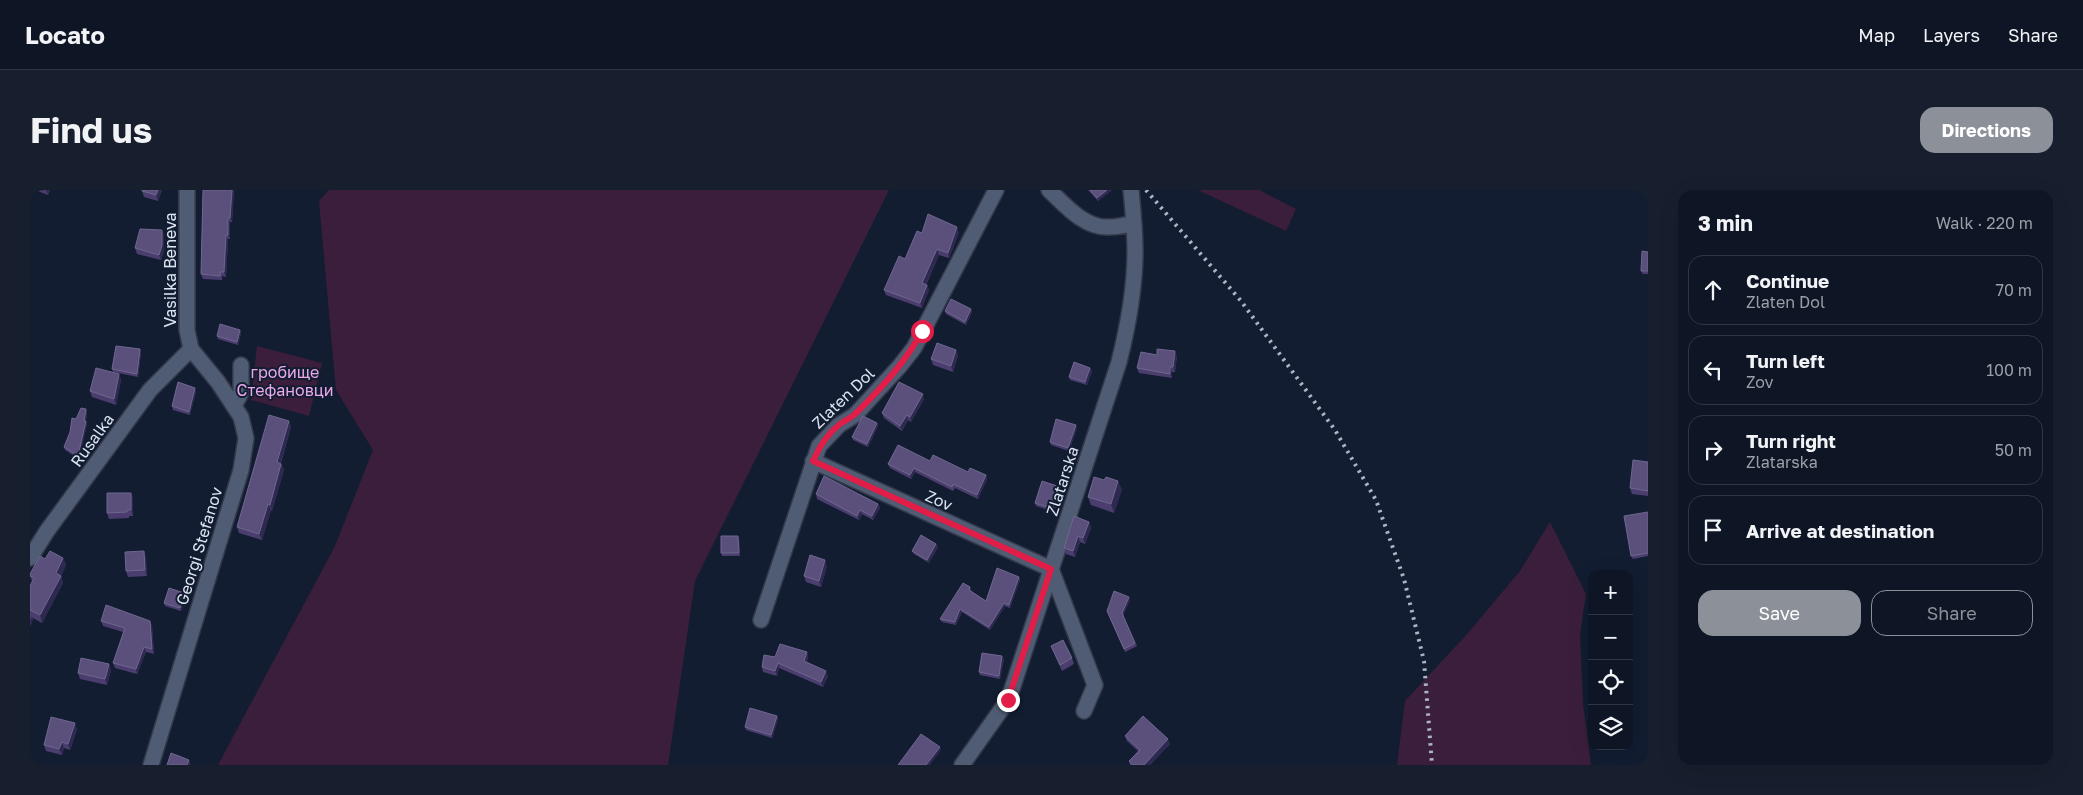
<!DOCTYPE html>
<html lang="en">
<head>
<meta charset="utf-8">
<style>
  :root { --surface:#0e1626; --page:#171f2e; --text:#f1f3f6; --muted:#9b9fa7; --line:#2e3543; --accent:#8c9099 }
  body { margin:0; font-family:"Golos Text",sans-serif; background:var(--page); color:var(--text) }
  .controls { position:absolute; right:15px; bottom:15px; display:grid; overflow:hidden; border-radius:10px; box-shadow:0 5px 20px #0002 }
  .controls button { width:45px; height:45px; display:grid; place-items:center; padding:0; border:0; border-bottom:1px solid var(--line); background:var(--surface); color:var(--text); font:25px sans-serif }
  .stop { position:absolute; width:15px; height:15px; margin:-11px; border:4px solid #e11d48; border-radius:50%; background:#fff }
  .stop.end { background:#e11d48; border-color:#fff; box-shadow:0 1px 5px #0008 }
  .list { margin:0; padding:0; list-style:none }
  h2 { display:flex; justify-content:space-between; align-items:center; height:65px; margin:0; padding:0 20px; font-size:21px }
  h2 small { font-size:16px; font-weight:400; color:var(--muted) }
  .list li { display:grid; grid-template-columns:32px 1fr auto; gap:15px; align-items:center; box-sizing:border-box; height:70px; margin:0 10px 10px; padding:0 10px; border:1px solid var(--line); border-radius:15px }
  .list b { display:block; font-size:19px; white-space:nowrap }
  .list p { margin:0; font-size:16px; white-space:nowrap; color:var(--muted) }
  .list em { font-size:16px; font-style:normal; color:var(--muted) }
  .actions { display:flex; gap:10px; padding:15px 20px }
  .actions a { flex:1; padding:11px 0; border:1px solid var(--accent); border-radius:15px; text-align:center; font-size:18px; color:var(--accent) }
  .actions .main { background:var(--accent); color:#fff }
  .icon { flex:none; width:28px; height:28px; fill:none; stroke:currentColor; stroke-width:2; stroke-linecap:round; stroke-linejoin:round }
  .map { position:relative; flex:none; width:1618px; height:575px; overflow:hidden; border-radius:15px }
  header { display:flex; align-items:center; gap:30px; box-sizing:border-box; height:70px; padding:0 25px; background:var(--surface); border-bottom:1px solid var(--line) }
  header strong { font-size:24px }
  nav { display:flex; gap:28px; margin-inline-start:auto; font-size:18px }
  .intro { display:flex; align-items:center; justify-content:space-between; box-sizing:border-box; height:120px; padding:0 30px }
  h1 { margin:0; font-size:35px }
  .button { padding:12px 22px; border-radius:15px; background:var(--accent); color:#fff; font-size:18px; font-weight:700 }
  main { display:flex; gap:30px; padding:0 30px }
  aside { flex:1; background:var(--surface); border-radius:15px; box-shadow:0 5px 20px #0002 }
  .map>svg:first-child { display:block }
</style>
</head>
<body>
<header>
<strong>Locato</strong>
<nav><a>Map</a><a>Layers</a><a>Share</a></nav>
</header>
<div class="intro"><h1>Find us</h1><a class="button">Directions</a></div>
<main>
<div class="map">
<svg width="1618" height="575" viewBox="0 0 1618 575">
  <rect width="100%" height="100%" fill="#121d32"/>
  <path fill="#3b1e3b" d="M299,0H859L665,391L638,575H188L305,356L343,260L306,200L289,11Z
    M1168,0H1229L1266,19L1256,41Z
    M227,156L292,173L279,226L221,210Z
    M1520,332L1556,404L1550,445L1553,513L1561,575H1367L1375,511L1438,443L1490,381Z"/>
  <g fill="none" stroke-linecap="round" stroke-linejoin="round">
    <g stroke="#323849" stroke-width="18">
      <path id="minor" d="M1019,0C1035,15 1055,39 1080,37C1087,37 1096,35 1103,33
        M204,216L211,203V175
        M783,271L1021,379L1065,495L1054,521
        M0,368L17,341L120,200L161,159
        M731,430L789,256L809,235L825,225L869,177L884,158L966,0
        M121,575L211,280L216,248L211,227L188,192L161,159L157,140V0
        M932,575L978,510L983,496L1089,172C1098,136 1105,98 1105,62C1105,41 1103,20 1101,0"/>
    </g>
    <use href="#minor" stroke="#4f5c74" stroke-width="15"/>
    <path stroke="#acb5c5" stroke-width="4" stroke-dasharray="2.5 5" stroke-linecap="butt" d="M1116,0L1211,111L1305,240L1346,310L1374,389L1394,471L1402,575"/>
  </g>
  <path fill="#4b3e6e" d="M5,0H20L18,5Z
    M132,0L128,11L114,7L112,1Z
    M173,0H204L202,32H200V49H198L196,87L192,86V90L173,89L171,84Z
    M1058,0H1082L1068,11Z
    M892,43H929L919,68L909,65L896,95H897L899,100L892,118L856,105L854,100L875,69Z
    M134,45V60L131,70L107,64L105,58Z
    M1618,62V84H1613L1611,81Z
    M941,119L942,122L936,135L916,124L915,121Z
    M210,140L211,143L208,155L188,149L187,146Z
    M110,159L111,163L108,187L83,182L82,179Z
    M926,160L928,166L923,182L903,175L901,169Z
    M1127,165L1147,166L1145,182H1142V188L1109,183L1107,178Z
    M1060,178L1062,181L1057,195L1040,190L1039,187Z
    M89,184L91,190L86,215L62,207L60,201Z
    M166,201L160,225L143,220L142,216Z
    M894,209L881,232L878,230L872,241L854,228L852,223Z
    M56,219L57,222L56,231L57,234L49,269L35,260L34,257Z
    M259,231L261,237L251,273L254,280L242,321L241,320L232,350L209,343L207,337Z
    M847,233L848,236L838,257L823,250L822,247Z
    M1047,238L1039,261L1021,255L1020,252Z
    M900,271L938,282L956,285L957,289L948,309L925,298L923,301L885,282L881,289L860,278L858,274Z
    M1618,272V306L1602,304L1600,298Z
    M1092,299L1084,323L1061,315L1058,307Z
    M1031,300L1024,322L1006,316L1005,313Z
    M101,303L103,309V326H99V328L79,329L77,323Z
    M786,304L848,314L850,318L843,330L832,324L829,330L787,309Z
    M1618,322V366L1603,369L1601,366Z
    M1059,332L1061,338L1055,354L1050,352L1045,367L1036,364L1034,358Z
    M709,349L710,366H692L691,363Z
    M906,354L908,357L899,373L884,364L882,361Z
    M116,367L117,386L98,387L96,381Z
    M33,368L36,375L31,386L33,393L12,433L3,428V429L0,437V396L2,392L0,384L15,369Z
    M797,376L791,397L776,392L774,386Z
    M989,387L990,390L980,418L975,416L960,440L932,422L926,435L912,432L910,429L940,397L941,401L956,411Z
    M154,403L156,406L151,421L135,416L134,413Z
    M1100,410L1093,426L1107,456L1095,462L1077,421Z
    M71,431H120L122,436L124,464L116,462L107,484L85,478L83,473L93,442L73,436Z
    M1021,456L1042,468L1044,474L1032,481Z
    M777,462L778,467L777,472L798,486L793,497L749,478L747,486L733,482L732,477L745,467Z
    M974,469L970,489L950,485L949,482Z
    M79,474L81,480L77,495L50,489L48,483Z
    M747,526L748,529L742,548L716,540L715,537Z
    M47,539L40,560L34,558L32,565L16,561L14,555Z
    M1095,546L1140,554L1120,575H1100L1099,571L1108,561L1097,551Z"/>
  <path fill="#2e2950" d="M16,0H20L18,5Z
    M128,0H132L128,11L126,5Z
    M202,0H204L202,32L200,28Z
    M1077,0H1082L1068,11L1067,8Z
    M198,28L200,32V49L198,45Z
    M927,37L929,43L919,68L918,63Z
    M132,40L134,45V60L131,70L129,65Z
    M196,45L198,49L196,87L194,82Z
    M907,59L909,65L894,98L892,93Z
    M897,95L899,100L892,118L890,113Z
    M941,119L942,122L936,135L935,132Z
    M210,140L211,143L208,155L207,152Z
    M110,159L111,163L108,187L107,184Z
    M926,160L928,166L923,182L921,176Z
    M1145,161L1147,166L1145,182L1143,177Z
    M1140,177L1142,182V188L1140,184Z
    M1060,178L1062,181L1057,195L1055,192Z
    M89,184L91,190L86,215L84,209Z
    M165,198L166,201L160,225L159,222Z
    M893,204L894,209L881,232L880,227Z
    M56,219L57,222L55,234L56,231L57,234L49,269L48,266Z
    M877,225L878,230L872,241L870,236Z
    M259,231L261,237L249,278L247,272Z
    M847,233L848,236L838,257L837,254Z
    M1046,235L1047,238L1039,261L1038,258Z
    M251,274L254,280L242,321L240,315Z
    M884,278L885,282L881,289L880,285Z
    M956,285L957,289L948,309L947,305Z
    M1088,291L1092,299L1084,323L1081,314Z
    M1030,297L1031,300L1024,322L1023,319Z
    M101,303L103,309V326L101,320Z
    M238,314L241,320L232,350L229,344Z
    M848,314L850,318L843,330L842,326Z
    M830,320L832,324L829,330L827,326Z
    M1059,332L1061,338L1055,354L1053,348Z
    M708,346L709,349L710,366L709,363Z
    M1048,346L1050,352L1045,367L1043,361Z
    M906,354L908,357L899,373L897,370Z
    M114,361L116,367L117,386L115,380Z
    M33,368L36,375L31,386L33,393L12,433L10,425L26,383Z
    M795,370L797,376L791,397L789,391Z
    M989,387L990,390L980,418L979,415Z
    M154,403L156,406L151,421L150,418Z
    M1099,407L1100,410L1093,426L1092,423Z
    M974,413L975,416L960,440L959,437Z
    M930,419L932,422L926,435L925,432Z
    M2,426L3,429L0,437V431Z
    M120,431L122,436L124,464L122,459Z
    M114,457L116,462L107,484L106,479Z
    M777,462L778,467L776,476L774,471Z
    M972,466L974,469L970,489L969,486Z
    M748,473L749,478L747,486L745,481Z
    M79,474L81,480L77,495L75,489Z
    M796,481L798,486L793,497L791,492Z
    M747,526L748,529L742,548L741,545Z
    M45,533L47,539L40,560L38,554Z
    M1138,549L1140,554L1120,575H1114Z
    M32,552L34,558L32,565L29,559Z
    M910,557L911,560L900,575H896Z
    M159,570L161,575H157Z"/>
  <path fill="#5b507c" stroke="#6f678f" d="M112,0H128L126,5L112,1Z
    M173,0H202L200,28H198V45H196L194,82H190V86L171,84Z
    M1060,0H1077L1067,8Z
    M898,24L927,37L918,63L907,59L892,93L897,95L890,113L854,100L869,66L875,69L887,41L892,43Z
    M110,39L132,40V55L129,65L105,58Z
    M1612,61L1618,62V81H1611Z
    M921,109L941,119L935,132L915,121Z
    M190,134L210,140L207,152L187,146Z
    M907,153L926,160L921,176L901,169Z
    M86,156L110,159L107,184L82,179Z
    M1127,159L1145,161L1143,177H1140V184L1107,178L1111,162L1127,165Z
    M1044,172L1060,178L1055,192L1039,187Z
    M66,178L89,184L84,209L60,201Z
    M148,192L165,198L159,222L142,216Z
    M869,192L893,204L880,227L877,225L870,236L852,223Z
    M51,218L56,219L54,231H56L48,266L34,257L40,242L42,228L46,229Z
    M239,225L259,231L247,272L251,274L240,315L238,314L229,344L207,337Z
    M833,226L847,233L837,254L822,247Z
    M1026,229L1046,235L1038,258L1020,252Z
    M868,255L900,271L903,265L938,282L940,278L956,285L947,305L923,294L922,297L884,278L880,285L858,274Z
    M1603,270L1618,272V301L1600,298Z
    M794,286L848,314L842,326L830,320L827,326L786,304Z
    M1064,287L1074,290L1076,287L1088,291L1081,314L1058,307Z
    M1012,291L1030,297L1023,319L1005,313Z
    M77,303H101V320H97V322L77,323Z
    M1618,322V363L1601,366L1594,326Z
    M1044,326L1059,332L1053,348L1048,346L1043,361L1034,358Z
    M891,345L906,354L897,370L882,361Z
    M691,346H708L709,363H691Z
    M20,361L33,368L26,383L31,386L10,425L0,420V396L4,388L0,386V384L10,366L15,369Z
    M114,361L115,380L96,381L95,362Z
    M780,365L795,370L789,391L774,386Z
    M967,378L989,387L979,415L974,413L959,437L930,419L925,432L910,429L933,393L940,397L939,400L956,411Z
    M139,398L154,403L150,418L134,413Z
    M1084,401L1099,407L1092,423L1105,453L1094,459L1077,421Z
    M76,415L120,431L122,459L114,457L106,479L83,473L95,438L71,431Z
    M1033,450L1042,468L1030,475L1021,456Z
    M750,454L777,462L774,471L796,481L791,492L748,473L745,481L732,477L734,465L745,467Z
    M952,463L972,466L969,486L949,482Z
    M51,468L79,474L75,489L48,483Z
    M720,518L747,526L741,545L715,537Z
    M1113,526L1138,549L1114,575H1103L1099,571L1110,560L1095,546Z
    M21,527L45,533L38,554L32,552L29,559L14,555Z
    M891,544L910,557L896,575H868Z
    M141,563L159,570L157,575H137Z"/>
  <g fill="none" stroke-linecap="round" stroke-linejoin="round">
    <path stroke="#e11d48" stroke-width="6" d="M892,141C876,172 851,199 826,223C822,228 815,230 810,234C797,244 789,257 783,271L1021,379L978,510"/>
  </g>
  <g text-anchor="middle" stroke-width="4" stroke-linejoin="round" paint-order="stroke">
    <g font-size="16" fill="#dde5f3" stroke="#121d32">
      <text transform="translate(140 80) rotate(-90)" y="6">Vasilka Beneva</text>
      <text transform="translate(813 208) rotate(-44)" y="6">Zlaten Dol</text>
      <text transform="translate(62 250) rotate(-54)" y="6">Rusalka</text>
      <text transform="translate(1032 291) rotate(-72)" y="6">Zlatarska</text>
      <text transform="translate(909 310) rotate(24)" y="6">Zov</text>
      <text transform="translate(169 356) rotate(-73)" y="6">Georgi Stefanov</text>
    </g>
    <g font-size="16" fill="#eba8ea" stroke="#121d32">
      <text x="255" y="188">гробище<tspan x="255" dy="18">Стефановци</tspan></text>
    </g>
  </g>
</svg>
<div class="controls">
<button>+</button>
<button>−</button>
<button><svg class="icon" aria-label="locate" viewBox="0 0 24 24"><circle cx="12" cy="12" r="6"/><path d="M12 2v4M12 18v4M2 12h4M18 12h4"/></svg></button>
<button><svg class="icon" aria-label="layers" viewBox="0 0 24 24"><path d="M12 4l9 5-9 5-9-5zM3 14l9 5 9-5"/></svg></button>
</div>
<div class="stop" style="left:892px;top:141px"></div>
<div class="stop end" style="left:978px;top:510px"></div>
</div>
<aside>
<h2>3 min<small>Walk · 220 m</small></h2>
<ul class="list">
<li><svg class="icon" aria-label="ahead" viewBox="0 0 24 24"><path d="M12 20V5M6 11l6-6 6 6"/></svg><div><b>Continue</b><p>Zlaten Dol</p></div><em>70 m</em></li>
<li><svg class="icon" aria-label="left" viewBox="0 0 24 24"><path d="M17 20v-9H6M10 6l-5 5 5 5"/></svg><div><b>Turn left</b><p>Zov</p></div><em>100 m</em></li>
<li><svg class="icon" aria-label="right" viewBox="0 0 24 24"><path d="M7 20v-9h11M14 6l5 5-5 5"/></svg><div><b>Turn right</b><p>Zlatarska</p></div><em>50 m</em></li>
<li><svg class="icon" aria-label="arrive" viewBox="0 0 24 24"><path d="M6 21V4h12l-3 4 3 4H6"/></svg><div><b>Arrive at destination</b></div></li>
</ul>
<div class="actions"><a class="main">Save</a><a>Share</a></div>
</aside>
</main>
</body>
</html>
